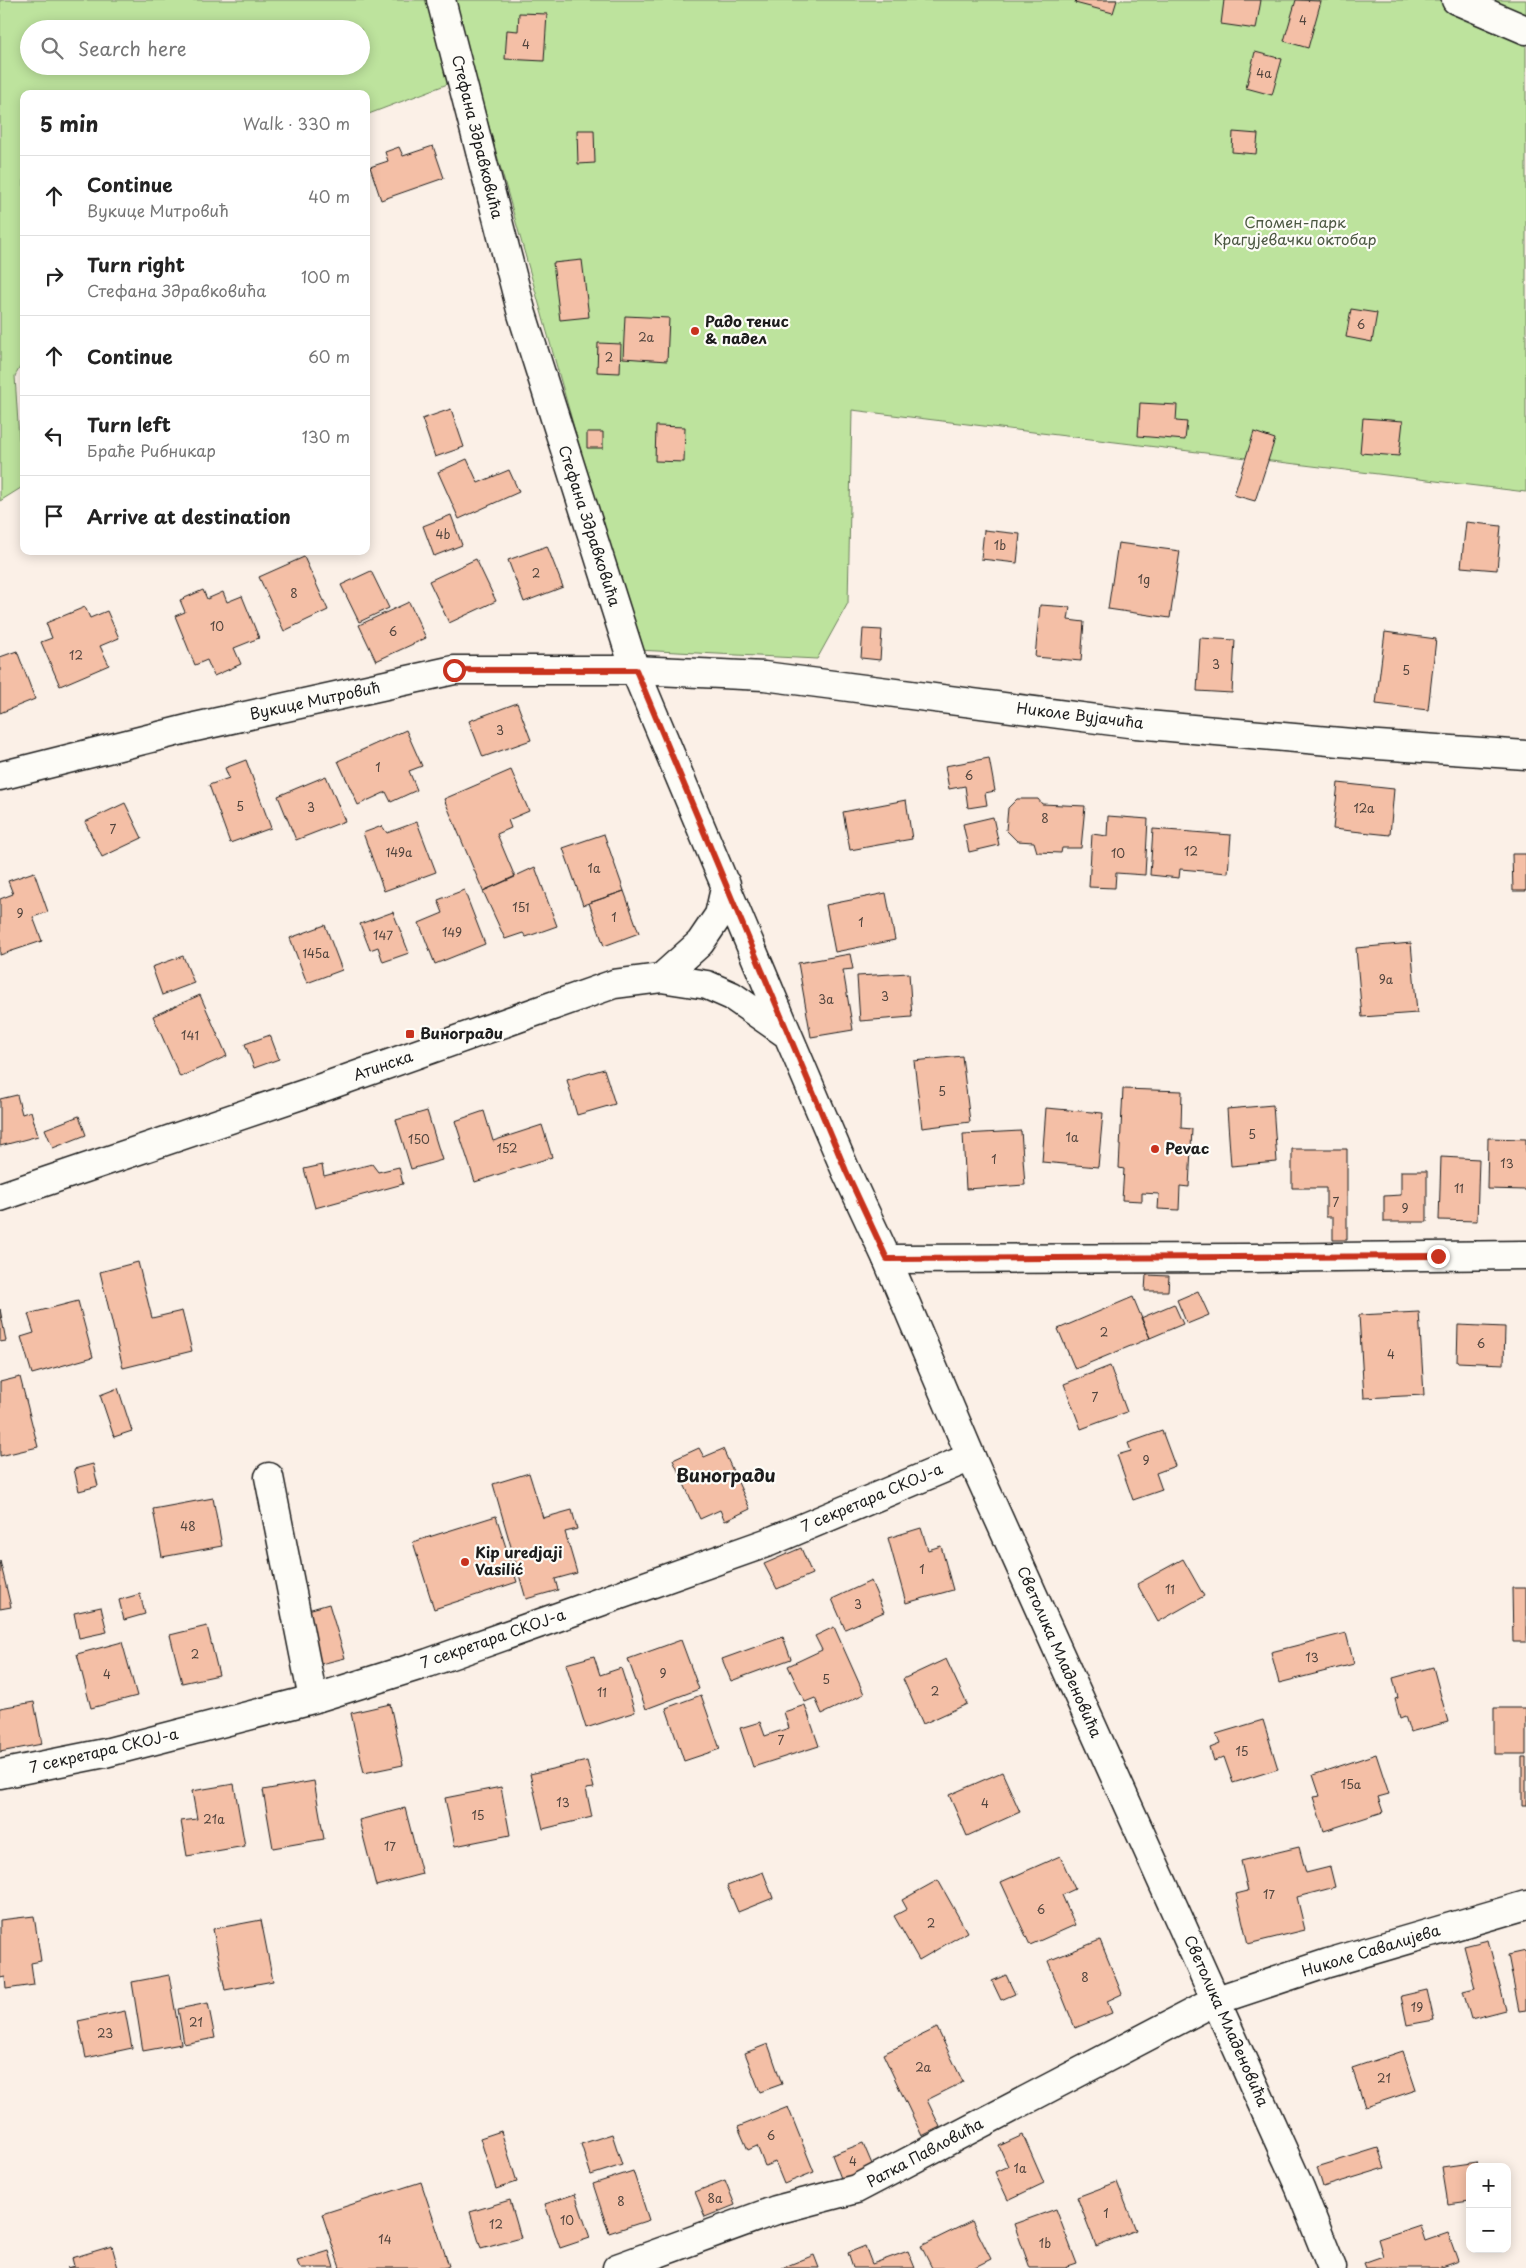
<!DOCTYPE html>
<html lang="en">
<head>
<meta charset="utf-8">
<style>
  :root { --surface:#fff; --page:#f6f6f6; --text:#222; --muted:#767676; --line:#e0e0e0 }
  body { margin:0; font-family:"Playpen Sans",sans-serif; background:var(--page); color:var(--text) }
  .controls { position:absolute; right:15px; bottom:15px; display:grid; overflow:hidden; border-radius:10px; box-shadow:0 2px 12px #0003 }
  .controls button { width:45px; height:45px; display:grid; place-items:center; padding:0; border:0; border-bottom:1px solid var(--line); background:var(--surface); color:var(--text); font:25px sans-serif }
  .stop { position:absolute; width:15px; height:15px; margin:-11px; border:4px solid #c8321e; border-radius:50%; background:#fff }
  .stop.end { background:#c8321e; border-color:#fff; box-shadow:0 1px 5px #0008 }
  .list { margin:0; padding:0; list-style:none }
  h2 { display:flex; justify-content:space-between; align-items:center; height:65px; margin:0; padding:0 20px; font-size:21px }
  h2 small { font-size:16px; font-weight:400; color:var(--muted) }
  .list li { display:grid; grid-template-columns:32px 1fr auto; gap:15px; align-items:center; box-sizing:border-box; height:80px; padding:0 20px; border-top:1px solid var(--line) }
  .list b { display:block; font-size:19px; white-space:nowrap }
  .list p { margin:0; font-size:16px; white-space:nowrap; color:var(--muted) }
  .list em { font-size:16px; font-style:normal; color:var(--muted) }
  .icon { flex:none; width:28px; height:28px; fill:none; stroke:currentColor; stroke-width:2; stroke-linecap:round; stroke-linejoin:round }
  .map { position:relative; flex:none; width:1526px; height:2268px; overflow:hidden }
  .search { position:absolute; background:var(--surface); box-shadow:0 2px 12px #0003; left:20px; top:20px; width:350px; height:55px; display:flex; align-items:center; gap:12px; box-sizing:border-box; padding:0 18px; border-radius:28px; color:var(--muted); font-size:19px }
  .panel { position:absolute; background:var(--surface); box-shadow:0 2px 12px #0003; left:20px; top:90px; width:350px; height:465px; border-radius:10px }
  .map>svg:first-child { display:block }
</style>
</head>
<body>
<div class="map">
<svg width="1526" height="2268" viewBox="0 0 1526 2268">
  <rect width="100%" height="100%" fill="#fbf0e7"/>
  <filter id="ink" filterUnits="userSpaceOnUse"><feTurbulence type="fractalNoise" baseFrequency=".02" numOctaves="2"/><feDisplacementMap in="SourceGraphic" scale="10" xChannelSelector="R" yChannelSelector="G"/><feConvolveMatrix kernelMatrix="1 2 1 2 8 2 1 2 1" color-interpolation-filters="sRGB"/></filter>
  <g filter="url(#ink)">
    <path fill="#bde39d" stroke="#6c805c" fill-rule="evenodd" d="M0,0H1526V492L852,410L848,603L817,659L637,650L474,74L366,115V94H24V360L15,376L19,439L24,452V486L0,501ZM29,29H361V66H29Z"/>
    <path fill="#f4bfa6" stroke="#1c1c1c" d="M1076,0H1117L1113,13L1075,3Z
      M1224,0H1261L1256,29L1221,24Z
      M1296,0L1321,1L1308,48L1284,41Z
      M519,13L547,14L544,61L505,59L507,30L518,31Z
      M1255,52L1282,59L1272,95L1246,88Z
      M577,130H594L595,163L578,164Z
      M1233,132L1258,134L1256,154L1232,152Z
      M433,146L444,178L381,200L370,167L388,161L385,152L399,147L403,156Z
      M582,260L589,317L560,320L553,263Z
      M1351,309L1377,313L1372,342L1346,337Z
      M625,316L669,318L667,361L623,358Z
      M598,343L621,344L620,373L597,372Z
      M1140,403L1177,405L1176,421L1187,422L1185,440L1138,436Z
      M451,409L464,447L435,457L422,419Z
      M1363,418L1403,421L1399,456L1360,453Z
      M656,426L685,427L684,462L655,461Z
      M587,432H603V448H587Z
      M1254,432L1275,439L1255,501L1234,495Z
      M467,459L478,483L509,470L519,492L459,519L438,472Z
      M451,515L462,545L434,556L423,526Z
      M1466,522L1501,526L1497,570L1461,567Z
      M984,530L1020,534L1017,563L981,559Z
      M1118,543L1180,551L1170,618L1108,609Z
      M547,546L563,587L524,602L508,560Z
      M304,557L328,610L284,631L259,577Z
      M476,559L496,601L449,623L429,581Z
      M371,571L389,608L359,622L341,585Z
      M203,590L207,599L223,592L227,602L242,596L259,638L234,648L241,664L214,676L207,660L195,665L175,616L185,612L180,600Z
      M409,602L426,638L376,661L359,625Z
      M1040,605L1070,607L1068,620L1084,622L1081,661L1035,657Z
      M85,607L90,618L107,611L119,638L100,646L109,665L60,686L41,642L52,638L46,623Z
      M863,629L882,630L880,660L861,658Z
      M1385,632L1436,639L1428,710L1376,704Z
      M1200,638L1235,640L1232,693L1197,691Z
      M17,651L35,699L0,713V657Z
      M517,703L531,740L483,757L469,721Z
      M406,730L422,766L409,771L417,790L391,802L386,792L358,805L338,761Z
      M989,758L995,791L985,793L987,805L968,808L965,786L949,789L945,766Z
      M246,760L271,828L230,843L209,785L229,778L225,768Z
      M511,770L529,811L508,820L511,828L497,834L515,877L483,891L444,799Z
      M326,776L345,821L296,840L278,796Z
      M1338,783L1394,789L1390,835L1333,829Z
      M1017,799H1038L1042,804L1085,806L1081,848H1062L1061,853L1037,852L1034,842L1017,841L1006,830L1008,808Z
      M906,800L912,839L850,850L843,812Z
      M125,803L142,838L102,857L85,822Z
      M1108,816L1148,819L1145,875L1116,873L1115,888L1089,887L1092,834L1107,836Z
      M993,817L999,845L969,852L963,824Z
      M417,822L436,872L384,891L363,833L382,826L387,833Z
      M1153,829L1231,835L1228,873L1180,869L1179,878L1150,875Z
      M604,834L624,891L583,905L563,848Z
      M1512,854H1526V891H1513Z
      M535,867L557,926L526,937L523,933L505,939L483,891Z
      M34,872L48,912L33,917L42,941L0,955V899L13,894L8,881Z
      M464,890L485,944L435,964L419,923L443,913L438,900Z
      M624,891L639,933L604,946L589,903Z
      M886,893L895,940L835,952L826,905Z
      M393,912L409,953L383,962L378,947L370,950L360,924Z
      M325,925L342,970L307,983L290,938Z
      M1411,943L1417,1013L1362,1017L1356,948Z
      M850,954L853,969L843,970L853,1030L811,1037L798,963Z
      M183,956L194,983L162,995L152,967Z
      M909,973L912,1017L860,1021L857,976Z
      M200,995L227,1056L180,1077L153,1016Z
      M270,1035L279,1059L254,1068L245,1044Z
      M962,1056L970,1122L922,1128L914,1061Z
      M604,1069L615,1104L577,1115L567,1080Z
      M1123,1089L1182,1091L1181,1128L1192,1129L1189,1187L1180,1186L1179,1210L1158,1209L1159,1194L1142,1193V1201L1122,1200L1124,1169L1119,1168Z
      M17,1095L22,1114L31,1111L38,1136L0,1146V1099Z
      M1273,1105L1277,1162L1231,1166L1227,1109Z
      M1046,1108L1103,1113L1098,1167L1042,1162Z
      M427,1111L442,1160L411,1169L396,1120Z
      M484,1111L493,1141L542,1125L552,1157L475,1182L455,1121Z
      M79,1116L86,1135L53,1148L45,1129Z
      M1021,1131L1025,1185L966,1189L963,1134Z
      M1488,1138L1526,1139V1190L1487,1189Z
      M1292,1149H1347V1240H1333V1217H1326V1188H1292Z
      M1441,1157L1479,1159L1477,1221L1439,1220Z
      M372,1164L378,1172L399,1167L403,1184L315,1208L304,1169L322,1165L324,1176Z
      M1401,1171H1427V1222H1384V1196L1401,1195Z
      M138,1262L152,1318L182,1311L192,1351L123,1368L100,1272Z
      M1146,1275L1169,1276L1168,1291H1145Z
      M1198,1291L1209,1315L1187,1324L1177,1300Z
      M1133,1297L1150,1338L1075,1369L1058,1329Z
      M78,1301L93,1357L32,1374L21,1337L34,1333L28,1314Z
      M1174,1304L1183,1324L1150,1338L1141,1318Z
      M0,1309L6,1341L0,1342Z
      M1419,1312L1424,1395L1364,1398L1359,1315Z
      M1458,1325L1505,1327L1504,1364L1457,1362Z
      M1110,1366L1127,1412L1081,1429L1064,1384Z
      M20,1377L38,1447L0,1456V1382Z
      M118,1388L132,1431L114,1437L100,1395Z
      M1162,1431L1175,1466L1156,1473L1162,1490L1133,1500L1117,1455L1131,1451L1128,1443Z
      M699,1448L704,1457L723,1449L750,1509L725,1521L720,1510L700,1519L673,1460Z
      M93,1464L98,1486L79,1491L74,1469Z
      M529,1473L543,1518L572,1510L577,1529L565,1532L577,1573L555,1579L558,1590L526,1599L493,1484Z
      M213,1498L222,1546L162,1557L153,1509Z
      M496,1516L517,1582L434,1609L413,1542Z
      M921,1528L928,1550L941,1546L953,1590L906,1603L888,1538Z
      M801,1548L812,1574L777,1589L764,1564Z
      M1183,1559L1204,1596L1158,1622L1137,1584Z
      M0,1561L11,1607L0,1609Z
      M871,1581L884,1612L845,1629L832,1599Z
      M1512,1588H1526V1642H1513Z
      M140,1594L145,1614L124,1620L119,1600Z
      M329,1604L345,1658L317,1665L301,1612Z
      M101,1607L107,1632L79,1638L74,1613Z
      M207,1626L219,1675L182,1683L170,1635Z
      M834,1627L864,1694L822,1714L815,1698L805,1702L788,1666L822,1650L815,1636Z
      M1346,1633L1354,1664L1279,1683L1271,1652Z
      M783,1637L791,1659L731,1681L722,1659Z
      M681,1640L699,1689L646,1709L628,1659Z
      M122,1642L137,1696L91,1708L77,1654Z
      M594,1656L600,1675L621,1668L635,1712L586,1728L566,1664Z
      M946,1659L967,1704L923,1724L903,1679Z
      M1433,1667L1448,1722L1410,1732L1405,1716L1400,1718L1395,1699L1398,1698L1393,1678Z
      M701,1695L720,1749L684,1761L666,1708Z
      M34,1702L42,1744L0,1752V1708Z
      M390,1704L403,1765L364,1773L351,1713Z
      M805,1705L819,1746L753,1767L740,1728L760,1722L765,1736L789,1728L784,1712Z
      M1494,1708H1526V1754H1494Z
      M1263,1720L1278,1769L1233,1783L1224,1757L1214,1761L1210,1748L1220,1744L1216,1734Z
      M1376,1754L1389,1794L1378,1797L1383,1812L1324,1831L1313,1797L1320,1796L1313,1775Z
      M1522,1757H1526V1806H1522Z
      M587,1761L594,1788L586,1789L592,1817L543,1829L530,1774Z
      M1002,1772L1020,1812L967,1836L949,1795Z
      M314,1781L324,1839L273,1848L263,1790Z
      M234,1784L245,1846L187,1856L181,1821L197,1819L192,1791Z
      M501,1787L510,1835L455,1846L445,1798Z
      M405,1808L422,1874L376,1886L359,1820Z
      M1299,1847L1306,1873L1330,1867L1335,1887L1297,1897L1305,1930L1248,1944L1236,1894L1248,1891L1241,1861Z
      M1060,1856L1075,1889L1062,1895L1075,1925L1030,1945L1001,1882Z
      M763,1872L773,1898L738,1912L727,1886Z
      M938,1880L967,1932L919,1960L894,1916L907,1909L902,1900Z
      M34,1916L41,1961L31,1963L34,1985L6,1989L5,1977L0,1978V1920Z
      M261,1920L273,1981L225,1990L213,1929Z
      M1100,1940L1122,1994L1107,2001L1112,2013L1075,2028L1048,1961Z
      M1488,1940L1506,2010L1471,2019L1463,1991L1475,1988L1464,1946Z
      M1526,1951V2010L1519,2011L1508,1955Z
      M169,1975L181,2044L143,2051L132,1982Z
      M1006,1975L1015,1994L1001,2000L992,1981Z
      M1427,1990L1434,2020L1407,2025L1401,1996Z
      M208,2003L215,2038L184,2044L178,2009Z
      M125,2011L132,2048L86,2058L78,2021Z
      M937,2028L963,2082L927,2100L940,2127L922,2136L883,2054Z
      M768,2044L782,2084L760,2092L745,2053Z
      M1403,2051L1416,2090L1365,2107L1352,2068Z
      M788,2107L814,2172L784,2184L775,2162L765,2166L757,2146L748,2150L738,2127Z
      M501,2131L517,2182L496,2189L480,2138Z
      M612,2134L622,2165L591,2175L581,2144Z
      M1023,2135L1044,2183L1008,2200L995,2172L1008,2166L999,2146Z
      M863,2143L874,2169L842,2181L832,2155Z
      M1378,2148L1385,2168L1323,2187L1317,2167Z
      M1477,2162L1478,2167H1470V2201L1448,2204L1442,2167Z
      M633,2171L649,2220L609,2233L593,2184Z
      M725,2180L735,2205L705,2217L695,2192Z
      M421,2182L449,2266L444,2268H340L322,2214Z
      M1117,2182L1136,2230L1096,2246L1077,2197Z
      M575,2194L590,2238L560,2248L545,2204Z
      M510,2200L521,2238L481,2249L470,2212Z
      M1056,2209L1077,2264L1065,2268H1030L1014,2224Z
      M972,2221L991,2259L973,2268H932L921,2246Z
      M1420,2225L1425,2241L1448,2233L1458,2261L1438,2268H1365L1363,2263L1383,2256L1378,2239Z
      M112,2246L118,2268H67L74,2266L72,2258Z
      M865,2246L872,2264L908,2251L915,2268H853L848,2253Z
      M329,2251L334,2268H300L297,2261Z
      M814,2255L819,2268H782Z"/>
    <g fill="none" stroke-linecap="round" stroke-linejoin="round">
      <g stroke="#1c1c1c" stroke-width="31">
        <path id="minor" d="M0,776L195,727L454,670H635L764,676L1136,724L1363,744L1526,755
          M887,1259L1247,1258L1526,1255
          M269,1477L313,1699
          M0,1774L105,1753L313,1699L428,1663L769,1542L971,1457
          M617,2268L776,2210L856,2189L1217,2000L1328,1963L1526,1905"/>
      </g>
      <g stroke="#1c1c1c" stroke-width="31">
        <path id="tertiary" d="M441,0L522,314L635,670L788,1035L846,1171L887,1259L971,1457L1300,2188L1332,2268
          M1456,0L1526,30
          M661,978L700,943L719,915L726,884
          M0,1197L307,1093L614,984L661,978L707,985L732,996L788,1035"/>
      </g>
      <use href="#minor" stroke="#fdfcf7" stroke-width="28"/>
      <use href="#tertiary" stroke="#fdfcf7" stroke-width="28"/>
    </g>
  </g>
  <g fill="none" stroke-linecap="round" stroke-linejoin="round" filter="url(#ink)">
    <path stroke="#c8321e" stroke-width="6" d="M454,670H636L846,1171L887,1259L1438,1256"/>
  </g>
  <g fill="#c8321e" stroke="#fdfcf7" stroke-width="2">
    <circle cx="695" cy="331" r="5"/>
    <rect x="405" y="1029" width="10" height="10" rx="2.5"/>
    <circle cx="1155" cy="1149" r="5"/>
    <circle cx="465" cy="1562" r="5"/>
  </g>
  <g text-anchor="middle" stroke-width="4.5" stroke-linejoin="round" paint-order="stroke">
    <g font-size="12" fill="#52453e">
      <text x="1303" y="25">4</text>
      <text x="526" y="49">4</text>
      <text x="1264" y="78">4a</text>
      <text x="1361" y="329">6</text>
      <text x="646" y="342">2a</text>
      <text x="609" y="362">2</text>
      <text x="443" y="539">4b</text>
      <text x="1000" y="550">1b</text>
      <text x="536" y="578">2</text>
      <text x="1144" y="584">1g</text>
      <text x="294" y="598">8</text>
      <text x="217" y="631">10</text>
      <text x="393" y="636">6</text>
      <text x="76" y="660">12</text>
      <text x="1216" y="669">3</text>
      <text x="1406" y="675">5</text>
      <text x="500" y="735">3</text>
      <text x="378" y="772">1</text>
      <text x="969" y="780">6</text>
      <text x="240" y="811">5</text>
      <text x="311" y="812">3</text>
      <text x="1364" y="813">12a</text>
      <text x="1045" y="823">8</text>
      <text x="113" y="834">7</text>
      <text x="1191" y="856">12</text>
      <text x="399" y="857">149a</text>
      <text x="1118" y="858">10</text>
      <text x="594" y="873">1a</text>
      <text x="521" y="912">151</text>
      <text x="20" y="918">9</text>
      <text x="614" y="922">1</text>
      <text x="861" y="927">1</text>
      <text x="452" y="937">149</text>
      <text x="383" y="940">147</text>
      <text x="316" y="958">145a</text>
      <text x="1386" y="984">9a</text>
      <text x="885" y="1001">3</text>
      <text x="826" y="1004">3a</text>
      <text x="190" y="1040">141</text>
      <text x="942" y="1096">5</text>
      <text x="1252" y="1139">5</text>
      <text x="1072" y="1142">1a</text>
      <text x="419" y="1144">150</text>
      <text x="507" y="1153">152</text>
      <text x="994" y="1164">1</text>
      <text x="1507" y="1168">13</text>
      <text x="1459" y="1193">11</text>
      <text x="1336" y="1207">7</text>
      <text x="1405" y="1213">9</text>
      <text x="1104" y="1337">2</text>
      <text x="1481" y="1348">6</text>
      <text x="1391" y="1359">4</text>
      <text x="1095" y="1402">7</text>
      <text x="1146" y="1465">9</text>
      <text x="188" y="1531">48</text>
      <text x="922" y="1574">1</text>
      <text x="1170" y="1594">11</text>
      <text x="858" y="1609">3</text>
      <text x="195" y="1659">2</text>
      <text x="1312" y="1662">13</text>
      <text x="663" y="1678">9</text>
      <text x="107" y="1679">4</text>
      <text x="826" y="1684">5</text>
      <text x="935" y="1696">2</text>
      <text x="602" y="1697">11</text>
      <text x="781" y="1745">7</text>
      <text x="1242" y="1756">15</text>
      <text x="1351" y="1789">15a</text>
      <text x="563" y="1807">13</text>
      <text x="985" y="1808">4</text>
      <text x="478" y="1820">15</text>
      <text x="214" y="1824">21a</text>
      <text x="390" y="1851">17</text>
      <text x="1269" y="1899">17</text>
      <text x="1041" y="1914">6</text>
      <text x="931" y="1928">2</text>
      <text x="1085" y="1982">8</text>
      <text x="1417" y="2012">19</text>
      <text x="196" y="2027">21</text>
      <text x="105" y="2038">23</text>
      <text x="923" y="2072">2a</text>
      <text x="1384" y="2083">21</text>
      <text x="771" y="2140">6</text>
      <text x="853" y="2166">4</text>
      <text x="1020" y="2173">1a</text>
      <text x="715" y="2203">8a</text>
      <text x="621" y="2206">8</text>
      <text x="1106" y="2218">1</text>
      <text x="567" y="2225">10</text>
      <text x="496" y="2229">12</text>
      <text x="385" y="2244">14</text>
      <text x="1045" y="2248">1b</text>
    </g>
    <g font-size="15" fill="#1c1c1c" stroke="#fdfcf7">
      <text transform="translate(477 137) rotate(76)" y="5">Стефана Здравковића</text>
      <text transform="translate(589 526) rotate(72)" y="5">Стефана Здравковића</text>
      <text transform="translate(315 701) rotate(-12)" y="5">Вукице Митровић</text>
      <text transform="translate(1080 716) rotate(7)" y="5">Николе Вујачића</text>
      <text transform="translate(383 1066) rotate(-19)" y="5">Атинска</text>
      <text transform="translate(872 1498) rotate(-23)" y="5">7 секретара СКОЈ-а</text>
      <text transform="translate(493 1639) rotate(-19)" y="5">7 секретара СКОЈ-а</text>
      <text transform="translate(1059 1652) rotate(66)" y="5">Светолика Младеновића</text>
      <text transform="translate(104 1751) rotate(-13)" y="5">7 секретара СКОЈ-а</text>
      <text transform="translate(1371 1951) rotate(-17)" y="5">Николе Савалијева</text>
      <text transform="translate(1226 2021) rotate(66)" y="5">Светолика Младеновића</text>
      <text transform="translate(925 2153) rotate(-28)" y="5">Ратка Павловића</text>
    </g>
    <g font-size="15" fill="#4c5843" stroke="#fdfcf7">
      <text x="1295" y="228">Спомен-парк<tspan x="1295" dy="17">Крагујевачки октобар</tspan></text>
    </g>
    <g font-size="15" font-weight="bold" fill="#1c1c1c" stroke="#fdfcf7" text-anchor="start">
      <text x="705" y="327">Радо тенис<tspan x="705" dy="17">&amp; падел</tspan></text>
      <text x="420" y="1039">Виногради</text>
      <text x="1165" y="1154">Pevac</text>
      <text x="475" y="1558">Kip uredjaji<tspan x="475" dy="17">Vasilić</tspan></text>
    </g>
    <g font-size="18" font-weight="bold" fill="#1c1c1c" stroke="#fdfcf7">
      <text x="726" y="1482">Виногради</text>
    </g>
  </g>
</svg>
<div class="controls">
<button>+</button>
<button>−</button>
</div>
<div class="stop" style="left:454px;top:670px"></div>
<div class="stop end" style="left:1438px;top:1256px"></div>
<div class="search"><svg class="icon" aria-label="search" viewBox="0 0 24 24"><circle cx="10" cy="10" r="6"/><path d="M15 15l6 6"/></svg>Search here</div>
<section class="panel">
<h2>5 min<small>Walk · 330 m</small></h2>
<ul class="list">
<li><svg class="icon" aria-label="ahead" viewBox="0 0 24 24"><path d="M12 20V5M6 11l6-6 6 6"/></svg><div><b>Continue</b><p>Вукице Митровић</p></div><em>40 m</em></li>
<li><svg class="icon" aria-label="right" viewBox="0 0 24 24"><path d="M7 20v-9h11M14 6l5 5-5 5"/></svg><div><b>Turn right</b><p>Стефана Здравковића</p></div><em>100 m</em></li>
<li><svg class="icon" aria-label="ahead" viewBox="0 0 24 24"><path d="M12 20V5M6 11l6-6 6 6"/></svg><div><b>Continue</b></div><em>60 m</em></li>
<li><svg class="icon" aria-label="left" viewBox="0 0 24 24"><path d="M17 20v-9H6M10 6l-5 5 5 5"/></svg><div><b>Turn left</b><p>Браће Рибникар</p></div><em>130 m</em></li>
<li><svg class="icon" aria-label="arrive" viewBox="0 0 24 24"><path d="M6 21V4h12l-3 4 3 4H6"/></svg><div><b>Arrive at destination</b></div></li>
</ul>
</section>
</div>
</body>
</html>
